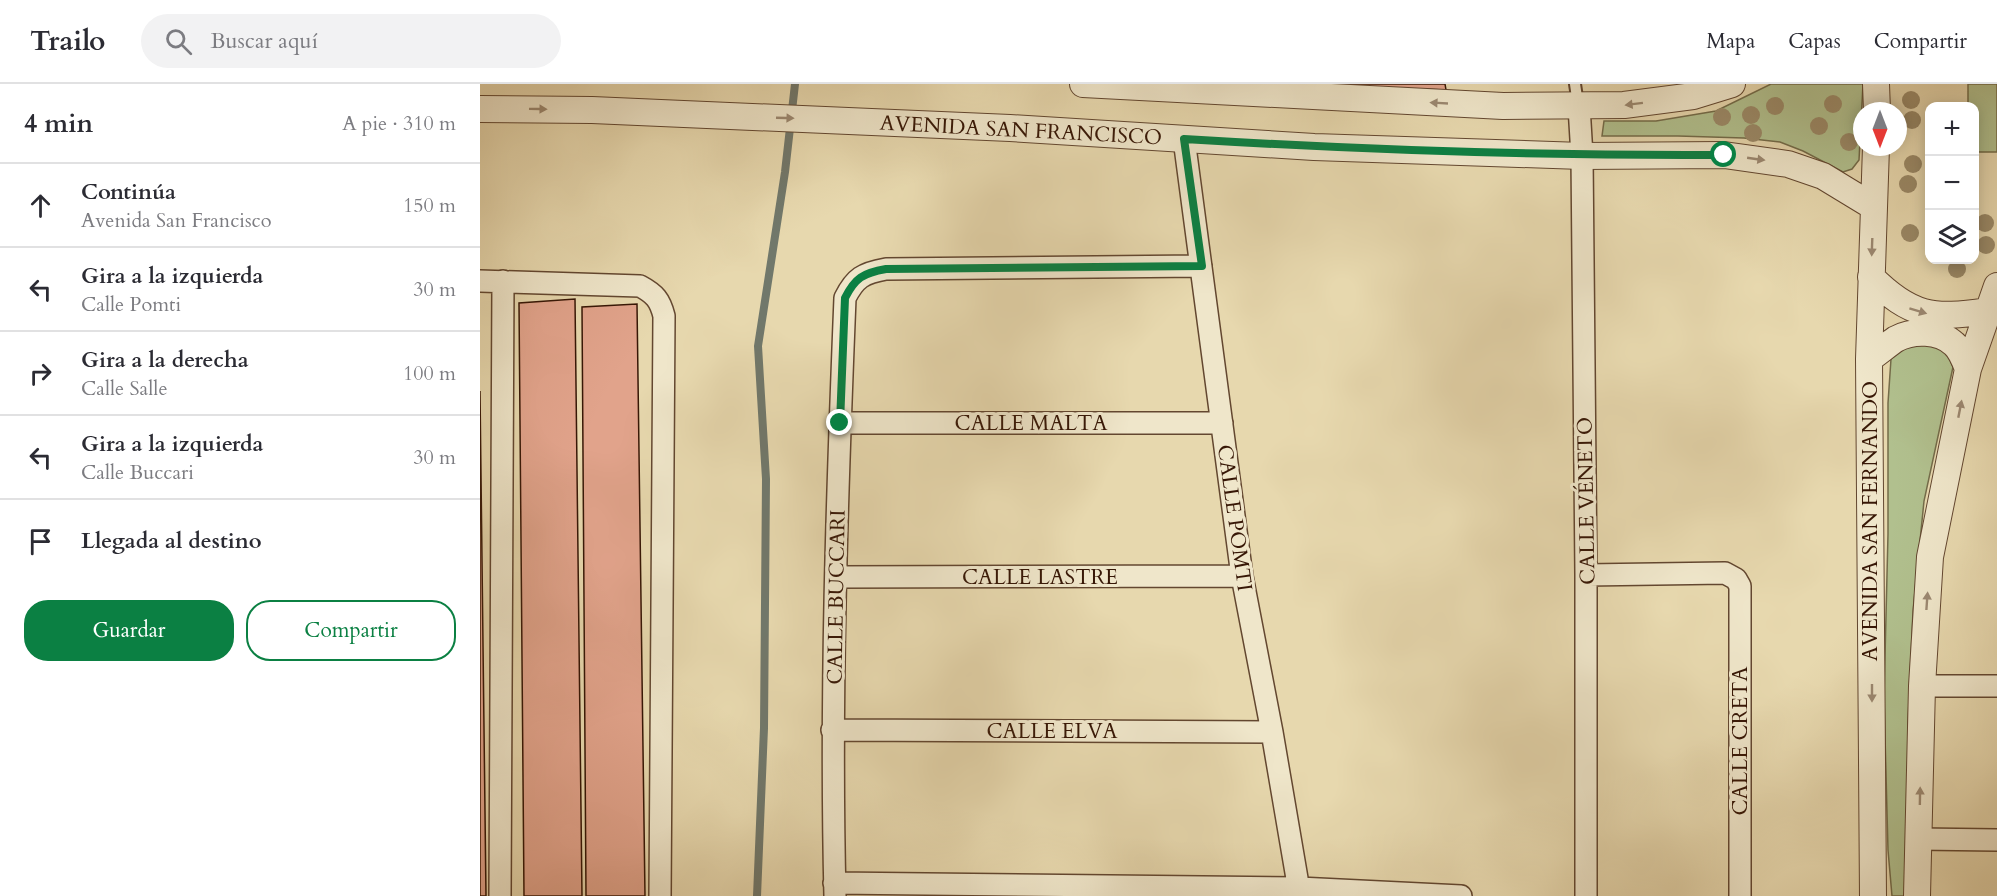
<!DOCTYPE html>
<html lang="es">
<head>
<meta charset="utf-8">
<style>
  :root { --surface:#fff; --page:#f2f2f3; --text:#2b2b33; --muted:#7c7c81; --line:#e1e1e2; --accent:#0b8043 }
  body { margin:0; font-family:Cardo,serif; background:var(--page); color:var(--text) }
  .controls { position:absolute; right:18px; top:18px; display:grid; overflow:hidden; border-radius:12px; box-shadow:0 3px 15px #0003 }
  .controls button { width:54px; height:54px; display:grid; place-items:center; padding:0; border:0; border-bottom:2px solid var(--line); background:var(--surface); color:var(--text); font:30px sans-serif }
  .compass { position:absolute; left:1373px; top:18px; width:54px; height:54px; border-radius:50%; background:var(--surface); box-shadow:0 3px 15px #0003; rotate:180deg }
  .stop { position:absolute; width:18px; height:18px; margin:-14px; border:4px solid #0b8043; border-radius:50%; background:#fff }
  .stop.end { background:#0b8043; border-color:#fff; box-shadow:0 2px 6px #0008 }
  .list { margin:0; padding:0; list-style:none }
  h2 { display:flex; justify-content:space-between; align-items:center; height:78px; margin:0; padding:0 24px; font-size:26px }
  h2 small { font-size:20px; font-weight:400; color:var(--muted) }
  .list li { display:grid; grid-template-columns:39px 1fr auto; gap:18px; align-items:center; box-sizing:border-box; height:84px; padding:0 24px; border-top:2px solid var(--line) }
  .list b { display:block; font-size:22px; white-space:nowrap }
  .list p { margin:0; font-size:20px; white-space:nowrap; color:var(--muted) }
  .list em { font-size:20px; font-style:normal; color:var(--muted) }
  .actions { display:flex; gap:12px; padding:18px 24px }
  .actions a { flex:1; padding:14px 0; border:2px solid var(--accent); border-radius:24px; text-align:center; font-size:21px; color:var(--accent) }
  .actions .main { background:var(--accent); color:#fff }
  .icon { flex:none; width:33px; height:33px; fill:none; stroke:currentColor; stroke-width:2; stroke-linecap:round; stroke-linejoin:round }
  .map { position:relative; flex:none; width:1517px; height:812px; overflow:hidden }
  header { display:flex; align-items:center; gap:36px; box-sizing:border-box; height:84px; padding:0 30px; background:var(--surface); border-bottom:2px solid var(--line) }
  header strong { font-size:28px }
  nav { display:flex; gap:33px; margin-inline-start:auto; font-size:21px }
  .search { width:420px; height:54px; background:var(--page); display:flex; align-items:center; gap:15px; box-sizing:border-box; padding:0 21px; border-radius:33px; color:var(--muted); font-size:22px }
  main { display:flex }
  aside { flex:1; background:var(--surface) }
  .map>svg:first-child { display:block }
</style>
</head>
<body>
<header>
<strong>Trailo</strong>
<div class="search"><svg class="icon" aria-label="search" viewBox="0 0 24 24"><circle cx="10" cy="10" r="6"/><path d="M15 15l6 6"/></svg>Buscar aquí</div>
<nav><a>Mapa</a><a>Capas</a><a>Compartir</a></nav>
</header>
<main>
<aside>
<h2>4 min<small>A pie · 310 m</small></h2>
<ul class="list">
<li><svg class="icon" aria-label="ahead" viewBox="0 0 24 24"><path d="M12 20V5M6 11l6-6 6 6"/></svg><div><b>Continúa</b><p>Avenida San Francisco</p></div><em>150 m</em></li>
<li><svg class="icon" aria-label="left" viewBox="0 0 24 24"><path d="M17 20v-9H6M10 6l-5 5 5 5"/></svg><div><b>Gira a la izquierda</b><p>Calle Pomti</p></div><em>30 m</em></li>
<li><svg class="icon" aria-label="right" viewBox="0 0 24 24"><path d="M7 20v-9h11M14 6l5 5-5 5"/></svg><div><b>Gira a la derecha</b><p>Calle Salle</p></div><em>100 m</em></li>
<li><svg class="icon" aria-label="left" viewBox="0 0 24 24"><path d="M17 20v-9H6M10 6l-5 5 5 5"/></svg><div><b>Gira a la izquierda</b><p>Calle Buccari</p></div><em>30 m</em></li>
<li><svg class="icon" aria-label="arrive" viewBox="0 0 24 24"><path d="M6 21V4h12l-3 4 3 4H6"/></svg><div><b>Llegada al destino</b></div></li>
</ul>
<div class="actions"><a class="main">Guardar</a><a>Compartir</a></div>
</aside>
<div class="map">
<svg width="1517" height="812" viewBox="0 0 1517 812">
  <rect width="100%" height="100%" fill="#e7d8ae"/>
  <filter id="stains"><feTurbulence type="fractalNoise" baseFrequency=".00333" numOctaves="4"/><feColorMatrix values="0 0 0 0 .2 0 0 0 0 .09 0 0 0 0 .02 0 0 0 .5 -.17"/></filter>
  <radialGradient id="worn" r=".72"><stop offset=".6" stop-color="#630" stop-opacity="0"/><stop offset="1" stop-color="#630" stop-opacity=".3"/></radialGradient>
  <path fill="#b1c08e" stroke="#746c4a" stroke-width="1.5" d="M1291,0H1383L1379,76L1372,85L1363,88L1323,67L1300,58L1264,54L1198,52H1122L1124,37H1176L1236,27Z
    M1488,0H1517V68H1495L1494,22H1488Z
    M1424,258L1465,264L1473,283L1444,417L1433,527L1428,639V812H1412L1408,766L1404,614L1408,450V319L1411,275Z"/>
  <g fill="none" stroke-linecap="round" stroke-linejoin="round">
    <path stroke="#71786b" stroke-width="8" d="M277,812L284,644L286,395L278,262L305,88L315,0"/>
  </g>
  <path fill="#e1a38b" stroke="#371706" stroke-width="1.5" d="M815,0H965L966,6L910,4Z
    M95,215L102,812H44L39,219Z
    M157,220L165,812H106L102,223Z
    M0,307L6,812H0Z"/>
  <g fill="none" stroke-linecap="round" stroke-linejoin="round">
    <g stroke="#634730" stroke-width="14">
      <path id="service" d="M1095,0L1098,20"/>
    </g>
    <g stroke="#634730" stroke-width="24">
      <path id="minor" d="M1099,22L1102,72L1106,491V812
        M704,55L762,492L792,648L820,812
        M0,197L160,202C175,210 180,216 184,232L180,812
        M360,339H742
        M1106,491L1245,489L1256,495L1260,502V812
        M357,493L762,492
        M1442,602H1517
        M352,646L792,648
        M1438,755L1517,756
        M354,799L819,804L981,812
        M20,812L23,197
        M355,812C350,613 357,413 365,214C375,194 383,189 406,185L721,182"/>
    </g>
    <g stroke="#634730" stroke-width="28">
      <path id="tertiary" d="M603,0L1023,22L1144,21L1213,12L1252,0
        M1396,0L1397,27
        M0,25L112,26L530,44L834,63L1102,72L1244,71L1308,80L1343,92L1394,123
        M1391,193C1431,233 1453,235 1507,227
        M1389,275C1398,269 1407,261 1416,255C1433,246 1459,246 1474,260C1481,266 1485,277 1488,285
        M1393,812L1389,275L1396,63
        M1437,812L1442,602L1450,473L1488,285L1517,202"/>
    </g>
    <use href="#service" stroke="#efe6ca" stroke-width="10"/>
    <use href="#minor" stroke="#efe6ca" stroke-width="21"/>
    <use href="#tertiary" stroke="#efe6ca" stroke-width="26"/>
  </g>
  <g fill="#9b8a68">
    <circle cx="1431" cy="16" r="9"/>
    <circle cx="1353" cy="20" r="9"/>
    <circle cx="1295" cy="22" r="9"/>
    <circle cx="1271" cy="31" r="9"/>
    <circle cx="1242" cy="33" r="9"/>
    <circle cx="1432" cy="36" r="9"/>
    <circle cx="1339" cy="42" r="9"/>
    <circle cx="1273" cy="49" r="9"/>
    <circle cx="1369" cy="58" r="9"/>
    <circle cx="1433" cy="80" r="9"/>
    <circle cx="1428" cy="100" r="9"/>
    <circle cx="1505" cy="139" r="9"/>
    <circle cx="1430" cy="149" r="9"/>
    <circle cx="1506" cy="161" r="9"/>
    <circle cx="1477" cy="185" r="9"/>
  </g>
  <defs><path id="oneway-solid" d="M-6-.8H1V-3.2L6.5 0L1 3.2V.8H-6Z" transform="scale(1.5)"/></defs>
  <g fill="#9c8972">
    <use href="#oneway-solid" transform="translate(959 19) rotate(-177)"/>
    <use href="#oneway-solid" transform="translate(1154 20) rotate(173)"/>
    <use href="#oneway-solid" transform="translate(58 25) rotate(1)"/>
    <use href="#oneway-solid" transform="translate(305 34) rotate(2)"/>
    <use href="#oneway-solid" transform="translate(1276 75) rotate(8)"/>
    <use href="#oneway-solid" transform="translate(1392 163) rotate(92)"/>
    <use href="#oneway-solid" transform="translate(1438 227) rotate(17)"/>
    <use href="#oneway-solid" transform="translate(1480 325) rotate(-79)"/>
    <use href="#oneway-solid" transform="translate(1447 517) rotate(-86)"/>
    <use href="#oneway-solid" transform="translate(1392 609) rotate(90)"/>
    <use href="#oneway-solid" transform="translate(1440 712) rotate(-89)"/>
  </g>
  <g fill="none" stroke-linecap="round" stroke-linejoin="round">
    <path stroke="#0b8043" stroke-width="8" d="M360,339L365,214C375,194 383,189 406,185L722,182L704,55C884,66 1064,72 1244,71"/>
  </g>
  <g text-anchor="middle" stroke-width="6" stroke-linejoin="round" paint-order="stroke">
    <g font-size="21" fill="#371706" stroke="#efe6ca">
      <text transform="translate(541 46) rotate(3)" y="7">AVENIDA SAN FRANCISCO</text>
      <text x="551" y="346">CALLE MALTA</text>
      <text transform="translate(1106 417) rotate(-91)" y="7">CALLE VÉNETO</text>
      <text transform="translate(755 434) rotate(82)" y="7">CALLE POMTI</text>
      <text transform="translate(1390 437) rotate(-90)" y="7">AVENIDA SAN FERNANDO</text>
      <text x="560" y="500">CALLE LASTRE</text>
      <text transform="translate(356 513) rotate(-89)" y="7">CALLE BUCCARI</text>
      <text x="572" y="654">CALLE ELVA</text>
      <text transform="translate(1260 657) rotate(-90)" y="7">CALLE CRETA</text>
    </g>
  </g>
  <rect width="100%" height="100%" filter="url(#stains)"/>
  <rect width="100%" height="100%" fill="url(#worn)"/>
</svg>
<div class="controls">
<button>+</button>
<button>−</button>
<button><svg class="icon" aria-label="layers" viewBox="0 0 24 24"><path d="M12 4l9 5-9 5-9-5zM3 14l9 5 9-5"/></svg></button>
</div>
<svg class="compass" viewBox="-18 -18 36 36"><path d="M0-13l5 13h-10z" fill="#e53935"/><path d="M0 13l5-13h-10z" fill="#7c7c81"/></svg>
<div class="stop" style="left:1244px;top:71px"></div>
<div class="stop end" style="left:360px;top:339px"></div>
</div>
</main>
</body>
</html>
